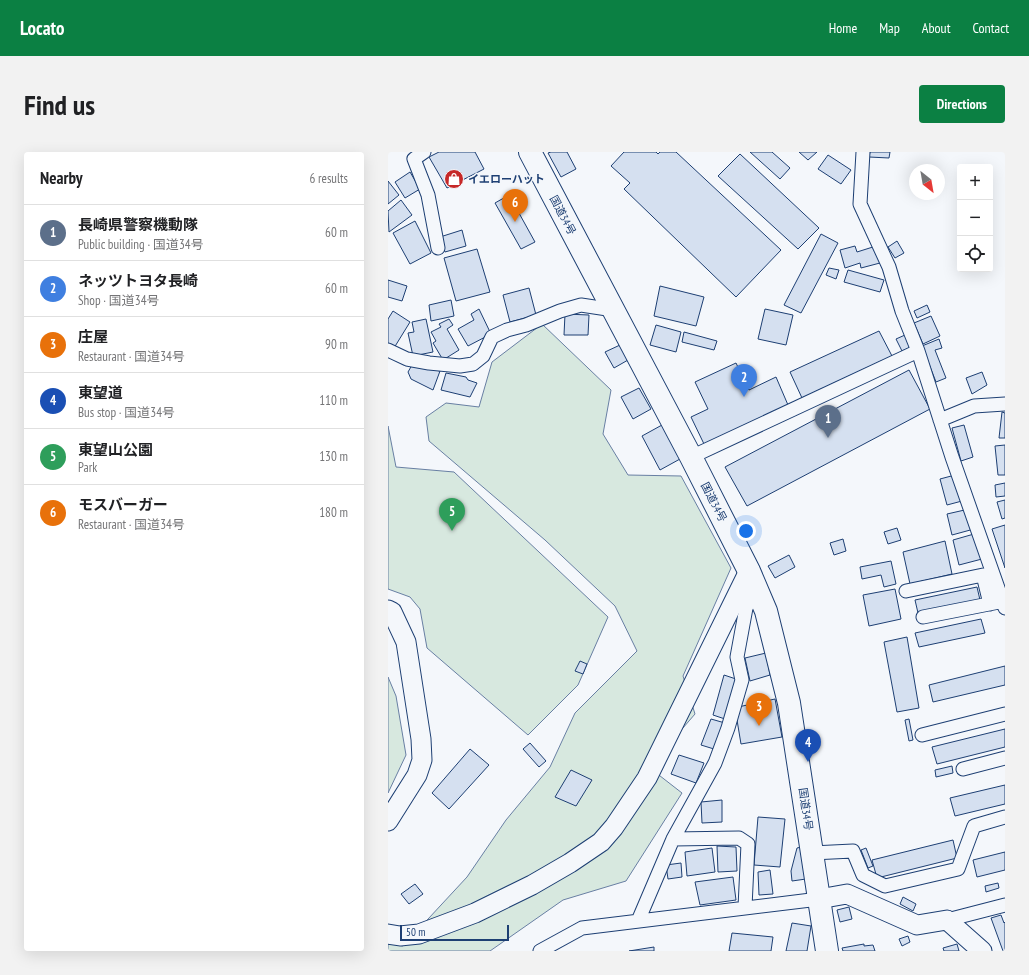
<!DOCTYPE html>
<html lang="en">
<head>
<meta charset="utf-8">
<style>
  :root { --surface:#fff; --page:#f2f2f2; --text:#202124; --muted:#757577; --line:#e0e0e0; --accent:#0b8043 }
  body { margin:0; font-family:"PT Sans Narrow","Noto Sans JP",sans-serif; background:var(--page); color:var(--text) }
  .controls { position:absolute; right:12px; top:12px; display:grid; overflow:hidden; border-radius:4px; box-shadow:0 4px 16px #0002 }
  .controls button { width:36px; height:36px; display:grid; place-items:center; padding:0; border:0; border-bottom:1px solid var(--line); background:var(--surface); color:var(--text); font:20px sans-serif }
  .compass { position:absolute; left:521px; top:12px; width:36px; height:36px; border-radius:50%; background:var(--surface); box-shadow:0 4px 16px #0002; rotate:149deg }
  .scale { position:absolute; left:12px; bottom:10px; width:109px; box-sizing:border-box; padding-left:4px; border:2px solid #1d3f73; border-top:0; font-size:11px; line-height:14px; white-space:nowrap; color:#1d3f73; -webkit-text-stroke:3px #f4f7fb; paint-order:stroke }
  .you { position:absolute; left:358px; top:379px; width:14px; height:14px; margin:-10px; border:3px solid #fff; border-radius:50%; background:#1a73e8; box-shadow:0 0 0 6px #1a73e833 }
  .badge { display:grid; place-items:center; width:26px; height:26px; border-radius:50%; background:var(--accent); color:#fff; font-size:13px; font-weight:700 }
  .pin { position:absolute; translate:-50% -33px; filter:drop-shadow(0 1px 2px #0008) }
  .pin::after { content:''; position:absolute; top:21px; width:14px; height:12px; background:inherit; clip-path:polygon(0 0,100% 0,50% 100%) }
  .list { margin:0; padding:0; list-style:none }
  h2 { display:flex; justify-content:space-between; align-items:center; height:52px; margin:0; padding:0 16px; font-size:17px }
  h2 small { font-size:13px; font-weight:400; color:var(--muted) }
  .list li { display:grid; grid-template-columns:26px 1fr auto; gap:12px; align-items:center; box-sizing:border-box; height:56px; padding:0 16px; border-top:1px solid var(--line) }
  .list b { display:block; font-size:15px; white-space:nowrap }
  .list p { margin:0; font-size:13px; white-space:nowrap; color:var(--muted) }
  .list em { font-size:13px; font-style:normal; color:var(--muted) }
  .icon { flex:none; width:22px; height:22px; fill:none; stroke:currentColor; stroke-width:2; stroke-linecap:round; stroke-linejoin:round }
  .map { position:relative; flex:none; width:617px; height:799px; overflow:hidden; border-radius:4px }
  header { display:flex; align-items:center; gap:24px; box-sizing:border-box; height:56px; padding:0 20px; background:var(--accent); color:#fff }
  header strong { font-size:19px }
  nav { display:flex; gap:22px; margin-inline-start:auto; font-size:14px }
  .intro { display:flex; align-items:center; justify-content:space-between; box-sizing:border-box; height:96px; padding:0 24px }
  h1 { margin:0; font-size:28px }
  .button { padding:10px 18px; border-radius:4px; background:var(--accent); color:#fff; font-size:14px; font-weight:700 }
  main { display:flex; gap:24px; padding:0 24px }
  aside { flex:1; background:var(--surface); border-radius:4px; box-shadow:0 4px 16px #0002 }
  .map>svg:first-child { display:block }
</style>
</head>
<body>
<header>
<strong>Locato</strong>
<nav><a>Home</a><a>Map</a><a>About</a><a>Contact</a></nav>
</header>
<div class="intro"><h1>Find us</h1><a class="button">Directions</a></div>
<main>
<aside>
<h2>Nearby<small>6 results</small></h2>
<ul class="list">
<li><span class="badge" style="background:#5c6f8a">1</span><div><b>長崎県警察機動隊</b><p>Public building · 国道34号</p></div><em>60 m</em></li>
<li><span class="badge" style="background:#3f7fe0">2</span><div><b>ネッツトヨタ長崎</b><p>Shop · 国道34号</p></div><em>60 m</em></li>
<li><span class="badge" style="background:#e8710a">3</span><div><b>庄屋</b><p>Restaurant · 国道34号</p></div><em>90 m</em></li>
<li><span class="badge" style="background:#1a4fb4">4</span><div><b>東望道</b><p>Bus stop · 国道34号</p></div><em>110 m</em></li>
<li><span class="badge" style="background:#2e9e5b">5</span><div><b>東望山公園</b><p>Park</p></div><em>130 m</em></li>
<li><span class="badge" style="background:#e8710a">6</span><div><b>モスバーガー</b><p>Restaurant · 国道34号</p></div><em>180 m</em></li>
</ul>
</aside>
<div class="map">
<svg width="617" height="799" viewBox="0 0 617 799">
  <rect width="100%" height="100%" fill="#f4f7fb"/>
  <path fill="#d7e8df" stroke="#687fa3" d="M154,172L223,238L215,282L240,323L293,324L343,416L295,524L307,562L276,598L267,620L294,641L238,729L175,748L102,799H0V791L15,794L79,725L118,668L162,615L187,561L249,499L227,454L157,388L41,289L38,265L58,251L91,255L104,210Z
    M0,274L8,315L66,320L220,465L190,533L140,583L39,496L32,457L22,445L0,437Z
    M0,525L8,544L18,603L0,641Z"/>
  <path fill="#d5e0f0" stroke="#1d3f73" d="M51,0H87L96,17L59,36L41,5Z
    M163,0H179L188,17L173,25L160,1Z
    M236,0H268L270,2L272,0H288L393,98L348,145L236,37L242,31L223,14Z
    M362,0H384L402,16L392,27Z
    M411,0H429L420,8Z
    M482,0H502L501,6L481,5Z
    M352,2L431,76L410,97L330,24Z
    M440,3L463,18L453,32L430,17Z
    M22,20L32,37L17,46L7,30Z
    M0,29L11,43L0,52Z
    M121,43L147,90L133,97L107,51Z
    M13,48L24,63L1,80L0,59Z
    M27,69L43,101L22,112L5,81Z
    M74,78L78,94L57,100L52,85Z
    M433,82L450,91L413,161L396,153Z
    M509,89L516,101L507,106L500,95Z
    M467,94L469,100L488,94L492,111L473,116L472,111L457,116L452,98Z
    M89,97L102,140L68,149L56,106Z
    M441,116L451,118L448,127L438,123Z
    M460,118L496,128L492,140L456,130Z
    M0,128L19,134L14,149L0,145Z
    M272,134L316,145L308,174L266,164Z
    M141,136L148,163L122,170L115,143Z
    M63,148L66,164L43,169L41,153Z
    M539,153L542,160L529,166L526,159Z
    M91,157L103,182L80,194L70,177L86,168L83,162Z
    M377,157L405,163L398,193L370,187Z
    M5,159L22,170L6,196L0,192V167Z
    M177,162L201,163L200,183H176Z
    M543,164L552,184L535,192L526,171Z
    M38,167L45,200L25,204L20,181L26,180L24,170Z
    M61,167L65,173L59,177L71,198L55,208L45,191L48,189L43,180L53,175L51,172Z
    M268,173L293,180L288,200L262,193Z
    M491,179L504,204L414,246L402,220Z
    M296,180L329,189L326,198L294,190Z
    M517,183L523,195L514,199L508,187Z
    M551,187L554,196L547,198L558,226L548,230L534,194Z
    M232,193L240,208L226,216L217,200Z
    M348,211L361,238L388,225L400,253L316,292L303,265L320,257L307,230Z
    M24,213L52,219L45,238L23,227L20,220Z
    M521,218L542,257L359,354L337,315Z
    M594,220L599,233L584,242L578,226Z
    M58,221L78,225L80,228L89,231L82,245L53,238Z
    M251,236L263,257L245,267L233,245Z
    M614,260L617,261V286H611Z
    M274,273L292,307L272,318L254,284Z
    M576,273L585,305L573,309L564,276Z
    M617,293V323H610L607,294Z
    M567,323L574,349L559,353L552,327Z
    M617,331V344L608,345L607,333Z
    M617,348V366L614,367L609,350Z
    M581,357L586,377L564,383L559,362Z
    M617,373V416L604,377Z
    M509,376L513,388L500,392L496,380Z
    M586,382L594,407L571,413L565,388Z
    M455,387L458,399L446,403L442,391Z
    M557,389L564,422L522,432L515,400Z
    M401,403L407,415L387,426L380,414Z
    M503,409L508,432L496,435L493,423L474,427L472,415Z
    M589,435L592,448L530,461L527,448Z
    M507,437L513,467L481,474L475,443Z
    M593,467L597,481L531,495L527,481Z
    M519,485L531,556L509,560L496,490Z
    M378,501L382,523L362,529L357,506Z
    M192,509L199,512L195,522L187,519Z
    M617,514V533L545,550L541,533Z
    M336,523L348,527L337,567L325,563Z
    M387,547L394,585L353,592L348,562L350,555Z
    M323,567L337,571L326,597L313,593Z
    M521,567L525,588L521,589L517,568Z
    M617,577V595L549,612L544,595Z
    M142,591L158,609L151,615L135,597Z
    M82,597L101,613L61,657L44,641Z
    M291,603L316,611L308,631L283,622Z
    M564,614L565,621L548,625L547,618Z
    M183,618L204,628L188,654L167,645Z
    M617,633V652L567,664L562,646Z
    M334,648V670L314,671L313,650Z
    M370,665L397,667L392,715L366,713Z
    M565,688L569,706L489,726L484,708Z
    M329,694L348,695L349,719L330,720Z
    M413,695L418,727L404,729L403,719L409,696Z
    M324,696L327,720L299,724L297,700Z
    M478,696L485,714L480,716L473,698Z
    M617,700V718L589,725L585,708Z
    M293,711L294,725L280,727L278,713Z
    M382,718L385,742L371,743L370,720Z
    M345,725L348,748L312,753L307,730Z
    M610,731L611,736L598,740L597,734Z
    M27,732L35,742L21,752L13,742Z
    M515,745L528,752L525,759L512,752Z
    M461,755L464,767L452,770L449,758Z
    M613,763L616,771L617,770V799H615L603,766Z
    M404,771L423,774L419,799H398Z
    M344,781L385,785L383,799H341Z
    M520,784L522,790L514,794L511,787Z
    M476,792V794L485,793L487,799H455L454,796Z
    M569,792L571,799H556L555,796Z
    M266,795V799H241Z"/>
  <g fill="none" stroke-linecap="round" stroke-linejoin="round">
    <g stroke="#1d3f73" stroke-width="15">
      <path id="street" d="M36,0L26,7L40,43L50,96
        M475,0L472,52L501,115L514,159L530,199L564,305L617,456
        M0,198L19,207L41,211L72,214L85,212L95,204L104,185L119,178L138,173L172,159L193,153L226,158
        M552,268L586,254L617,252
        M303,305L530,199
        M518,439L595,423L602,452
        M535,465L611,450
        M534,583L617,562
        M575,617L617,606
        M285,687L351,686L360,692L357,755
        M424,701L465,699L475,723L497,734L570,717L586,674L617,665
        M559,768L617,753
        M250,769L285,687L327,611L340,576L354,528L349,505L358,456L368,437
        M152,799L194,776L431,747"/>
    </g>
    <g stroke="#1d3f73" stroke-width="21">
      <path id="secondary" d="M0,458L4,460L18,490L33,587L34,608L29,623L0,669
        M431,747L459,742L529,773L559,768L594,799
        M0,782L12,784L31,782L87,761L144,733L182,711L213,690L226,675L259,626L361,419"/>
    </g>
    <g stroke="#1d3f73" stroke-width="24">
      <path id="highway" d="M142,0L303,305L361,419L378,459L401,551L439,799"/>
    </g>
    <use href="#street" stroke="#f4f7fb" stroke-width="13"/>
    <use href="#secondary" stroke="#f4f7fb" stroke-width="19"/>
    <use href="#highway" stroke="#f4f7fb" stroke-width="22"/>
  </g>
  <defs>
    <g id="shop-disc" transform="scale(1)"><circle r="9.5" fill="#c62828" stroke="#f4f7fb"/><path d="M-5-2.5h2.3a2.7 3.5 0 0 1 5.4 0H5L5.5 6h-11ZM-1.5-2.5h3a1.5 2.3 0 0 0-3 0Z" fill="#fff"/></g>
  </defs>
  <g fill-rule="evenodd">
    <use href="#shop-disc" x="66" y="27"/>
  </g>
  <g text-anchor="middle" stroke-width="3" stroke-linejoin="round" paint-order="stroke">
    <g font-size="11" font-weight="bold" fill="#1d3f73" stroke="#f4f7fb" text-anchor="start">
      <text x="80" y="31">イエローハット</text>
    </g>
    <g font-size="11" fill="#1d3f73" stroke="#f4f7fb">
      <text transform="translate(175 63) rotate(62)" y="4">国道34号</text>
      <text transform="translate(326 350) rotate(63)" y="4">国道34号</text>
      <text transform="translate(418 657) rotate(82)" y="4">国道34号</text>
    </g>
  </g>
</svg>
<div class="controls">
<button>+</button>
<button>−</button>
<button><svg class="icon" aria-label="locate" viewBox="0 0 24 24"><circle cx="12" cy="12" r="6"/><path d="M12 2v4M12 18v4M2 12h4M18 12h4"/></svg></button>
</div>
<svg class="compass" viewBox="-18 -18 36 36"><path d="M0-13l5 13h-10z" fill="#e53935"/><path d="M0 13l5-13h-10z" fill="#757577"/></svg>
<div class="scale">50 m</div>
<div class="you"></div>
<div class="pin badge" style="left:440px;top:286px;background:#5c6f8a">1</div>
<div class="pin badge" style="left:356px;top:245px;background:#3f7fe0">2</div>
<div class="pin badge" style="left:371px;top:574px;background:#e8710a">3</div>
<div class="pin badge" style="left:420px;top:610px;background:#1a4fb4">4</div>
<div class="pin badge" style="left:64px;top:379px;background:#2e9e5b">5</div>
<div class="pin badge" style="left:127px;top:70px;background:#e8710a">6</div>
</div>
</main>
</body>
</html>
